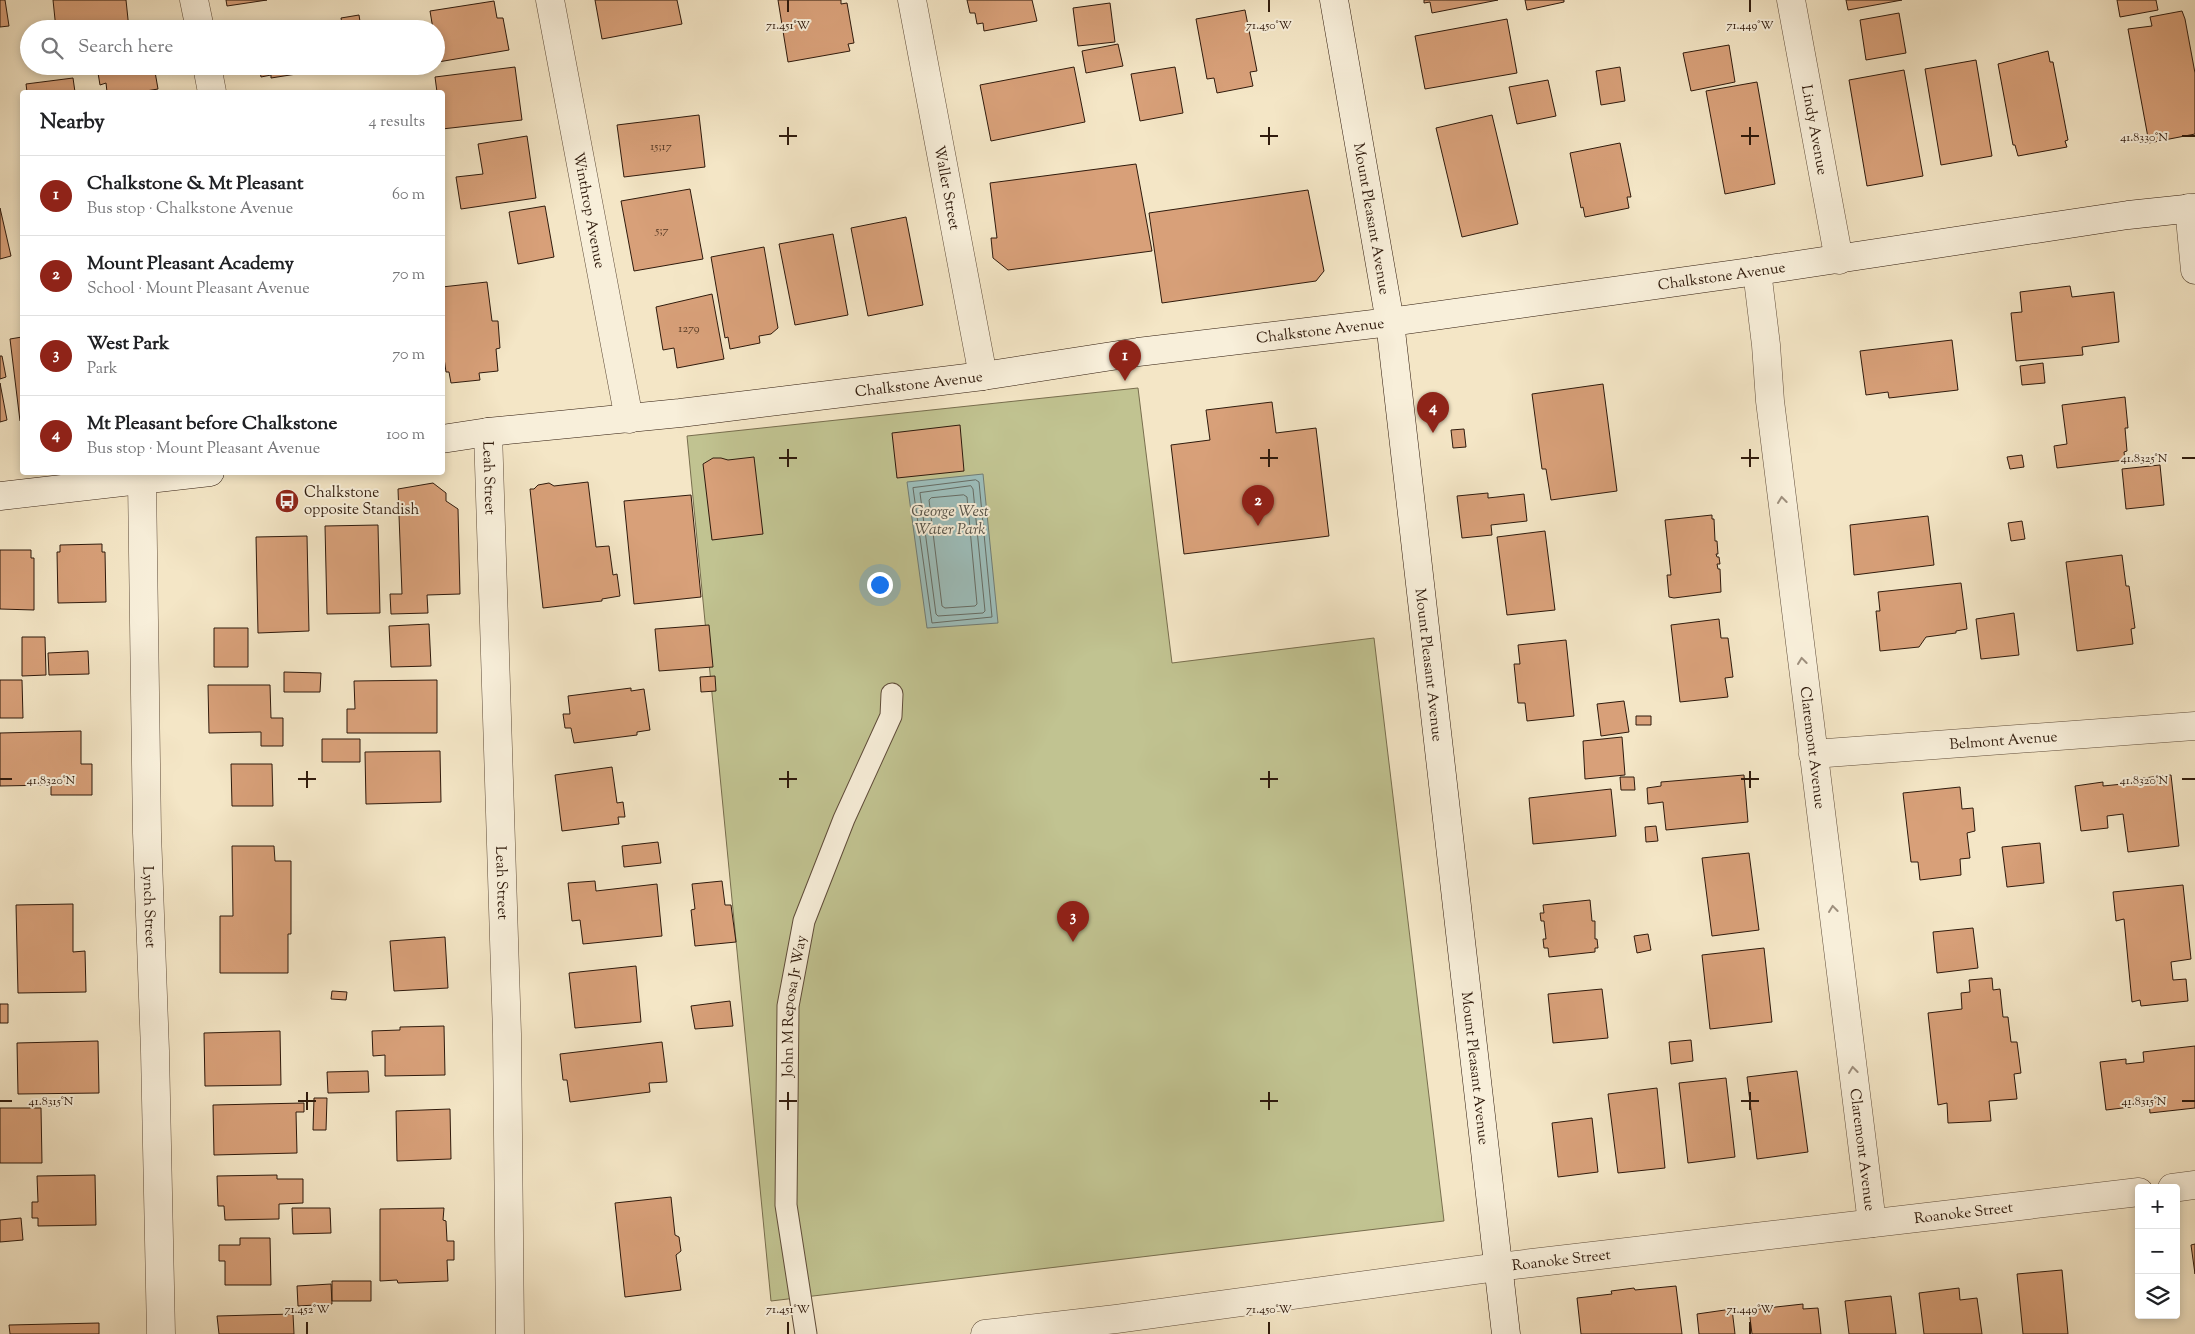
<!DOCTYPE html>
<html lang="en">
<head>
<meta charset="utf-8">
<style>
  :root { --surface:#fff; --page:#f2f2f2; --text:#202124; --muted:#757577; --line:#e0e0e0; --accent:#8f2418 }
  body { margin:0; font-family:"Sorts Mill Goudy",serif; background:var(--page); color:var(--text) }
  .controls { position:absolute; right:15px; bottom:15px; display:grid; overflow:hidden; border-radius:5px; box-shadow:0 2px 8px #0003 }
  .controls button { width:45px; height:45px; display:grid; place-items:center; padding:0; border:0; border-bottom:1px solid var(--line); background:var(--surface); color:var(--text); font:25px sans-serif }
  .you { position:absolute; left:879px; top:584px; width:18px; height:18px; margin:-12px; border:4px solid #fff; border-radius:50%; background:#1a73e8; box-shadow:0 0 0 8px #1a73e833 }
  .badge { display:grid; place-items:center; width:32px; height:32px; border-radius:50%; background:var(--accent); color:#fff; font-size:16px; font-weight:700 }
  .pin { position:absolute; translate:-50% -41px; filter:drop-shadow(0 1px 2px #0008) }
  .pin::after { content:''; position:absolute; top:26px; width:18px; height:15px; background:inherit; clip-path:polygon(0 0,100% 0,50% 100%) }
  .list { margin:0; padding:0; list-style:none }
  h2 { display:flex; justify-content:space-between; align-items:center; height:65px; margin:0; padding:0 20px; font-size:21px }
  h2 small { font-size:16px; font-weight:400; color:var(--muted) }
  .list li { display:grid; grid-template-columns:32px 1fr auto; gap:15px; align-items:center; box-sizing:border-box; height:80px; padding:0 20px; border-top:1px solid var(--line) }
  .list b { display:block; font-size:19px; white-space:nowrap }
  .list p { margin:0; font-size:16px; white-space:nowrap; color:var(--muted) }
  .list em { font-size:16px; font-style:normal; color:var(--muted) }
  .icon { flex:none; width:28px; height:28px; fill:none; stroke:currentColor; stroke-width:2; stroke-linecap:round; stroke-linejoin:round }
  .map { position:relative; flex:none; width:2195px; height:1334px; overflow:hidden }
  .search { position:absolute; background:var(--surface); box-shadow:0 2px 8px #0003; left:20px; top:20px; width:425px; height:55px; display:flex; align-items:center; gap:12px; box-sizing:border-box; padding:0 18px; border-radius:28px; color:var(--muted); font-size:19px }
  .panel { position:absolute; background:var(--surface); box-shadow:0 2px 8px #0003; left:20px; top:90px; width:425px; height:385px; border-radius:5px }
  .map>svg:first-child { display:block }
</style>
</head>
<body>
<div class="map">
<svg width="2195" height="1334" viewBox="0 0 2195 1334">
  <rect width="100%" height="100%" fill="#f4e6c6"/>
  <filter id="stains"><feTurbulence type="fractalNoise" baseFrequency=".004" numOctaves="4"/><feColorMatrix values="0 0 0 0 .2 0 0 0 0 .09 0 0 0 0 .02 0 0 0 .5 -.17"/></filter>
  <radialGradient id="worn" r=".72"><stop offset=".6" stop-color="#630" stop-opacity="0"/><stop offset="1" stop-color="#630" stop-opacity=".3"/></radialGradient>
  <path fill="#c1c391" stroke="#786e4e" d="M1138,388L1172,663L1374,638L1444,1221L771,1301L687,436Z"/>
  <path fill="#9dbebb" stroke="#717c75" d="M983,474L998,623L927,628L907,482Z"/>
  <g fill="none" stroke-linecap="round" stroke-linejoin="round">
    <path stroke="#666c64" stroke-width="1" d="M976,480L979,482L992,617L932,623L913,488Z
      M971,486L973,489L985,611L983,613L938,616L936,614L920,493Z
      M964,495L967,497L977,604L975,606L945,608L942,606L929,500L931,498Z"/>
  </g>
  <path fill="#d8a079" stroke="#2f1a0c" d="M0,0H5L9,26L0,27Z
    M53,0H126L129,29H56Z
    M226,0H267L227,6Z
    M595,0H677L682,24L602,39Z
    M778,0H841V4L847,3L854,43L848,44L850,51L788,62Z
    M967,0H1032L1037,21L984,31L983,23L977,24L975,13H970Z
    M1424,0H1498L1432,13L1430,2L1424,3Z
    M1525,0H1564V2L1527,10Z
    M1846,0H1902L1848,10Z
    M2117,0H2156L2158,10L2120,17Z
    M494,1L497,18H503L509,50L438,62L436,29H433L430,11Z
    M1110,3L1115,42L1078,46L1073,8Z
    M1245,10L1257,71L1250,72L1253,86L1217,93L1214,78L1207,79L1196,19Z
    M2182,11L2185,19L2195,73V134L2149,143L2128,29L2152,26L2150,17Z
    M1899,13L1906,53L1866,60L1860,20Z
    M359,15L361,28L343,29L341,18Z
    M1507,19L1517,73L1425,89L1415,36Z
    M334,22L335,29H287Z
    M1118,44L1123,66L1086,73L1082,51Z
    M1729,45L1735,82L1691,91L1683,53Z
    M2048,51L2050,62H2053L2068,140L2065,141L2067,147L2018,156L2015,145H2013L1998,64Z
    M1976,60L1992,156L1941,165L1925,69Z
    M102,66H154L158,89L140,92H107L106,83L100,85L98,73L103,72Z
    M259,66H341V67L271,78V75L261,77Z
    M515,67L522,120L442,129V92H437L435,77Z
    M1074,67L1085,122L991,141L980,85Z
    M1175,67L1183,113L1140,121L1131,74Z
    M1620,67L1625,101L1601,105L1596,71Z
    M1904,70L1923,176L1867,186L1849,80Z
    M73,78L75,92H27L26,84Z
    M1548,80L1556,116L1517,124L1509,87Z
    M1757,82L1775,184L1725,194L1706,91Z
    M699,115L705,167L624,177L617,125Z
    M1492,115L1518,224L1462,237L1436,128Z
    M527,136L536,198L461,209L456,177L483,174L478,144Z
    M1620,143L1631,197H1627L1629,208L1585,217L1583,207L1581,208L1570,153Z
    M1136,164L1152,251L1008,270L993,258L991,238H997L990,183Z
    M690,189L703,259L634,271L621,201Z
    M1308,190L1324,271L1316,281L1162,303L1149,213Z
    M545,206L554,257L518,264L509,212Z
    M0,208L11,256L0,259Z
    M906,217L923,305L868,316L851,228Z
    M833,234L848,315L795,325L779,244Z
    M764,247L778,328L771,334L759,336L760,343L730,349L728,337L725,338L711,257Z
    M487,282L492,321H498L500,348L496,349L498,371L479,373L480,380L451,383L449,372H446L442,344V287Z
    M2070,286L2072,297L2114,292L2119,342L2082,347L2083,355L2016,361L2011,313L2022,312L2020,292Z
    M712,294L724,359L677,368L674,348L663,350L656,307Z
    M22,337V421H20L10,339Z
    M1952,340L1958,390L1889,398L1888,392L1866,395L1860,351Z
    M0,356H2L6,377L0,379Z
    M2043,363L2045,383L2022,385L2020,366Z
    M0,383L7,420L0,422Z
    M1603,384L1617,491L1551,500L1546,469H1542L1532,394Z
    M2125,397L2128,428H2125L2127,451L2124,452L2125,460L2057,468L2054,446L2067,444L2062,405Z
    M1272,402L1276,433L1316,428L1329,536L1184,554L1171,445L1210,440L1206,410Z
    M960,425L964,471L897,478L892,433Z
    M1464,429L1466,447L1453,448L1451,430Z
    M2022,455L2024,467L2010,469L2007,457Z
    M754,457L763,534L712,540L703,464L713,458H721L728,460Z
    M2160,465L2164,505L2126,509L2122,469Z
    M588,482L596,547L609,546L613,575L617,574L620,596L602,599V601L543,608L530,489H534L538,485L549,483L554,486Z
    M433,483L446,493V501L458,509L460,594L427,595L428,613L391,614L390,594H402L398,489Z
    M1488,493V498L1524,494L1527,521L1491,525L1492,535L1462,538L1457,496Z
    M691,495L701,597L634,604L624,501Z
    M1712,515V519H1714L1715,541H1717L1718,554H1716L1717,557H1719L1720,564H1717L1718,569H1720L1721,592L1674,598L1669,597L1667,575H1671L1665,520Z
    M1928,516L1934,565L1854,575L1850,525Z
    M2022,521L2025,539L2011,541L2008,523Z
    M378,525L380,613L327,614L325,526Z
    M1545,531L1555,610L1507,615L1497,537Z
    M307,536L309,631L258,633L256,537Z
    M102,544V552H105L106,602L58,603L57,552H60V545Z
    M0,550H31V558H34V610L0,609Z
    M2122,555L2126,586H2129L2135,628L2131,629L2133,644L2077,651L2066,562Z
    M1961,583L1967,629L1956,631V633L1926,637L1919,647L1880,651L1876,611H1880L1878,592Z
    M2014,613L2019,655L1981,659L1976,619Z
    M1719,619L1721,638H1728L1733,677L1725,678L1728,697L1680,702L1671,625Z
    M429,624L431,666L391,667L389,626Z
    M709,625L713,667L659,671L655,629Z
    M214,628H248V667H214Z
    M22,637H45L46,675L22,676Z
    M1566,640L1574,716L1527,721L1525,703H1518L1514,664H1520L1518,645Z
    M88,651L89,674L49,675L48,653Z
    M284,672L321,673L320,692H284Z
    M715,676L716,691L701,692L700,677Z
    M0,680H22L23,718H0Z
    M437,680V733H347V709H355L354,681Z
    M208,685H270L271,718H283V746H261V732L209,733Z
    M631,688V691L644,689L650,730L637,732V735L574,743L571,728H565L563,714H570L568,696Z
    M1624,701L1629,732L1601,736L1597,704Z
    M1636,716H1651V725H1636Z
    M81,731V764H92V795H51V785L0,786V733Z
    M1622,737L1625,775L1585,779L1583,741Z
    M322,739H360V762H322Z
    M440,751L441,802L366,804L365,752Z
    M231,764H272L273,806H232Z
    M612,767L617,803L623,802L625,817H618L619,824L562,831L555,775Z
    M1744,775L1748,822L1666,830L1663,802L1648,804L1647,788L1661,786V782Z
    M2171,775L2179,846L2128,852L2123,814L2107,816L2108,828L2081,831L2075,786L2103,782V786L2143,782V778Z
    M1620,777H1634L1635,790H1621Z
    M1960,787L1962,809L1973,808L1975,831L1967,833L1970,858L1960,859L1961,875L1920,880L1918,862H1911L1903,793Z
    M1611,789L1616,836L1533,844L1529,798Z
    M1656,826L1658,841L1646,842L1645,827Z
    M658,842L661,863L624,867L622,846Z
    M2040,843L2044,883L2007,887L2002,847Z
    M232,846H274L275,861H291V934H288V973H220V916H233Z
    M1749,853L1759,930L1712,936L1702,858Z
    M595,881L596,891L657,884L662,936L583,944L580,920L572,921L568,883Z
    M722,881L725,905H731L736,942L695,946L691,910L695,909L692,884Z
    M2183,885L2191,959L2171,962L2173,980L2186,979L2188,1001L2141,1006L2140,1000L2132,1002L2124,919L2116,921L2113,892Z
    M1590,900L1592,921H1595V939H1597L1598,948H1595V952L1549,957L1548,948H1544L1543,939H1546L1544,921H1541L1540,913H1544L1543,905Z
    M73,904V952L85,951L86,992L18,993L16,905Z
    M1973,928L1978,968L1937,973L1933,932Z
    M1648,934L1651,950L1637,953L1634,936Z
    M445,937L448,988L394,991L390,941Z
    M1764,948L1772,1022L1710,1029L1702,955Z
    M636,966L641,1022L575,1028L569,973Z
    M1992,978L1993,990L2000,989L2003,1017H2008L2011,1042H2017L2021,1073L2014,1074L2017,1099L1989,1101L1991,1121L1948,1123L1947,1103L1938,1105L1928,1013L1962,1009L1961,993L1970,992L1969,980Z
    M1602,989L1608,1038L1553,1043L1548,994Z
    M332,991L347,992L346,1000L331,999Z
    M730,1001L733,1026L695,1029L691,1006Z
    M0,1004H8V1023H0Z
    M444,1026L445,1075L385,1076V1055L373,1056L372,1031L400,1030V1027Z
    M280,1031L281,1085L205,1086L204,1033Z
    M1691,1040L1693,1061L1671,1064L1669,1042Z
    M98,1041L99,1093L18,1094L17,1043Z
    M662,1042L667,1082L649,1083L650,1092L570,1102L567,1080H563L560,1054Z
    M2195,1046V1108L2150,1113L2149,1102L2131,1104V1107L2106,1110L2100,1062L2126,1059V1064L2144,1062L2143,1052Z
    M368,1071L369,1092L328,1093L327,1072Z
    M1797,1071L1808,1152L1757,1159L1747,1077Z
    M1726,1078L1735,1157L1688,1163L1679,1083Z
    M1657,1088L1665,1168L1618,1173L1608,1094Z
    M314,1098H327L326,1130H313Z
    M304,1103V1112H296L297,1153L214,1155L213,1105Z
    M0,1108H41L42,1163H0Z
    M450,1109L451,1159L397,1161L396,1111Z
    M1592,1118L1598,1172L1558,1177L1552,1123Z
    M95,1175L96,1225L38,1226V1218H32V1202H38L37,1176Z
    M277,1175V1179H303V1203L279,1204V1219L225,1220L224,1206H218L217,1176Z
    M671,1197L675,1235L679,1237L681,1251L676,1255L681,1290L625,1297L615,1203Z
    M292,1208H330L331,1233L293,1234Z
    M444,1208L443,1220L446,1221L447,1241H454V1260H447L448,1281L398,1283L397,1280L380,1281V1209Z
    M21,1218L23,1240L0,1242V1220Z
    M240,1238H270L271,1285H225V1261H219V1245H240Z
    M2195,1244V1274L2191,1245Z
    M2062,1270L2068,1334H2023L2017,1274Z
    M332,1281H371V1301H332Z
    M331,1284L332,1304L298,1306L297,1286Z
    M1676,1286L1682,1334H1581L1577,1298L1612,1294L1611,1291L1634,1288L1635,1290Z
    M1959,1288L1960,1300L1977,1298L1982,1334H1924L1919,1293Z
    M1891,1296L1896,1334H1849L1845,1301Z
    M1803,1304V1309L1818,1308L1821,1334H1752L1749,1310Z
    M1732,1309L1735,1334H1699L1697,1314Z
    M293,1314L294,1334H219L217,1316Z
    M99,1323V1334H10L9,1325Z"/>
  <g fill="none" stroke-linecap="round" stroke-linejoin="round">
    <g stroke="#604d3a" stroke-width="23">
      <g id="service">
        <path id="s1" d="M806,1334L786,1205L788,1006L804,921L844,819L891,716L892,694"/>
      </g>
    </g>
    <g stroke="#604d3a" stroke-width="29">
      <g id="minor">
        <path d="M194,0L200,29"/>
        <path id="s2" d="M550,0L629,419"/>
        <path id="s3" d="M912,0L983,376"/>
        <path id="s4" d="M1791,0L1839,260"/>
        <path d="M207,66L212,92"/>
        <path d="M2189,208L2195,270"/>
        <path id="s5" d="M1757,271L1766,345L1770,401L1872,1223"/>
        <path id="s6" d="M488,432L507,1034L510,1334"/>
        <path id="s7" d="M142,481L147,833L155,1051L161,1334"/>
        <path id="s8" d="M1813,754L2195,726"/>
        <path d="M2172,1188L2195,1185"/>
        <path id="s9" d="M985,1334L1116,1319L1498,1267L2139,1192"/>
      </g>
    </g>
    <g stroke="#2f1a0c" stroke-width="29">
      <g id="secondary">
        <path id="s10" d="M1334,0L1390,322L1506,1334"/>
        <path id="s11" d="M442,439L488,432L680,413L983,376L1138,352L1390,322L1757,271L2128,215L2195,208"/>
        <path d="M0,496L210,472"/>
      </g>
    </g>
    <use href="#service" stroke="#f8efda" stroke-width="21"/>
    <use href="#minor" stroke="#f8efda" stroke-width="28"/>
    <use href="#secondary" stroke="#f8efda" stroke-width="28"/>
  </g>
  <defs><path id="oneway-chevron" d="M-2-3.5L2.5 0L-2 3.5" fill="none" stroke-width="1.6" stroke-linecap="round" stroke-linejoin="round" transform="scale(1.25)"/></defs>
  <g stroke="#9e8f7d">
    <use href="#oneway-chevron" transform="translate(1782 500) rotate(-97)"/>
    <use href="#oneway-chevron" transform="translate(1802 661) rotate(-97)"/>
    <use href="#oneway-chevron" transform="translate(1833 909) rotate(-97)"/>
    <use href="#oneway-chevron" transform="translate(1853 1070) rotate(-97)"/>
  </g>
  <path fill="none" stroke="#2f1a0c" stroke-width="2" d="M788,0V12M1269,0V12M1750,0V12M788,127V145M1269,127V145M1750,127V145M779,136H797M1260,136H1278M1741,136H1759M2182,136H2195M788,449V467M1269,449V467M1750,449V467M779,458H797M1260,458H1278M1741,458H1759M2182,458H2195M307,771V788M788,771V788M1269,771V788M1750,771V788M0,779H12M298,779H316M779,779H797M1260,779H1278M1741,779H1759M2182,779H2195M307,1092V1110M788,1092V1110M1269,1092V1110M1750,1092V1110M0,1101H12M298,1101H316M779,1101H797M1260,1101H1278M1741,1101H1759M2182,1101H2195M307,1322V1334M788,1322V1334M1269,1322V1334M1750,1322V1334"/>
  <defs>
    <g id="bus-disc" transform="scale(1.25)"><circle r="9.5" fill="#8f2418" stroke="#f8efda"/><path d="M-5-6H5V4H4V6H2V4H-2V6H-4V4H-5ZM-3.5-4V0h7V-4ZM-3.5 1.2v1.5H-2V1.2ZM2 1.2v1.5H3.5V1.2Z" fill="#fff"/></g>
  </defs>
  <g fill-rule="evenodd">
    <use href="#bus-disc" x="287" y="501"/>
  </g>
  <g text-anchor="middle" stroke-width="4" stroke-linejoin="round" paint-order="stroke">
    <g font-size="12" fill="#593c27">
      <text x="661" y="150">15;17</text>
      <text x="662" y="234">5;7</text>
      <text x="689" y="332">1279</text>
    </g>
    <g font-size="15" fill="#2f1a0c" stroke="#f8efda">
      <text dy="5" stroke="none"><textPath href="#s4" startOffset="132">Lindy Avenue</textPath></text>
      <text dy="5" stroke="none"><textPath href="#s3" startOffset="191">Waller Street</textPath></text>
      <text dy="5" stroke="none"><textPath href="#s2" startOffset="214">Winthrop Avenue</textPath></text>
      <text dy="5" stroke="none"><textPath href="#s10" startOffset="222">Mount Pleasant Avenue</textPath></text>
      <text dy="5" stroke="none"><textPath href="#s11" startOffset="1290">Chalkstone Avenue</textPath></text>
      <text dy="5" stroke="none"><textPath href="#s11" startOffset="885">Chalkstone Avenue</textPath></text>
      <text dy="5" stroke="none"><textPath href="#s11" startOffset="480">Chalkstone Avenue</textPath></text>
      <text dy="5" stroke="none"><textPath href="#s6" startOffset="46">Leah Street</textPath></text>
      <text dy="5" stroke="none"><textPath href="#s10" startOffset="672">Mount Pleasant Avenue</textPath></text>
      <text dy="5" stroke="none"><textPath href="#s8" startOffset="191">Belmont Avenue</textPath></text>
      <text dy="5" stroke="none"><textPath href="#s5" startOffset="480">Claremont Avenue</textPath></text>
      <text dy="5" stroke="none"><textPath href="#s6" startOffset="451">Leah Street</textPath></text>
      <text dy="5" stroke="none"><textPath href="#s7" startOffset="426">Lynch Street</textPath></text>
      <text dy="5" stroke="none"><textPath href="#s1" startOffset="330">John M Reposa Jr Way</textPath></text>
      <text dy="5" stroke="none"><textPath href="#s10" startOffset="1078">Mount Pleasant Avenue</textPath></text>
      <text dy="5" stroke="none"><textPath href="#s5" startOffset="885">Claremont Avenue</textPath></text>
      <text dy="5" stroke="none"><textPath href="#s9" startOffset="986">Roanoke Street</textPath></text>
      <text dy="5" stroke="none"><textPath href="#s9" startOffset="581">Roanoke Street</textPath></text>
    </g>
    <g font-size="15" fill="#2f1a0c" stroke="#f8efda" text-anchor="start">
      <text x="304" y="497">Chalkstone<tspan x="304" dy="17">opposite Standish</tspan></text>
    </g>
    <g font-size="16" font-style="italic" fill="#565349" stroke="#f8efda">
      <text x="950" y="516">George West<tspan x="950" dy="18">Water Park</tspan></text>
    </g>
  </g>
  <g font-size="12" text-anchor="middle" fill="#2f1a0c" stroke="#f8efda" stroke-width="4" stroke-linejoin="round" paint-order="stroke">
    <text x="788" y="29">71.451°W</text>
    <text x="1269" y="29">71.450°W</text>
    <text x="1750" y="29">71.449°W</text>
    <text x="2144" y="141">41.8330°N</text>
    <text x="2144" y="462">41.8325°N</text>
    <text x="51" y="784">41.8320°N</text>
    <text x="2144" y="784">41.8320°N</text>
    <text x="51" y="1105">41.8315°N</text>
    <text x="2144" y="1105">41.8315°N</text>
    <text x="307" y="1313">71.452°W</text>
    <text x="788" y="1313">71.451°W</text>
    <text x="1269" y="1313">71.450°W</text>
    <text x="1750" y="1313">71.449°W</text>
  </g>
  <rect width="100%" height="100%" filter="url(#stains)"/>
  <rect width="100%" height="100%" fill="url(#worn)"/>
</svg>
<div class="controls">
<button>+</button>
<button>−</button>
<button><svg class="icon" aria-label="layers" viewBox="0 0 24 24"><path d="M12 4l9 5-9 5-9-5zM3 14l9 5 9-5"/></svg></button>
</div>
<div class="you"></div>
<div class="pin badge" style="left:1125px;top:381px">1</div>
<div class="pin badge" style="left:1258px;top:526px">2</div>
<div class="pin badge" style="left:1073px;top:942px">3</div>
<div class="pin badge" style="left:1433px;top:433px">4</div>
<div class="search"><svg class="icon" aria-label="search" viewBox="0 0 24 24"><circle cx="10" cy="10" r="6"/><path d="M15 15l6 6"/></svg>Search here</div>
<section class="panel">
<h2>Nearby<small>4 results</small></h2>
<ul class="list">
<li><span class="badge">1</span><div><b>Chalkstone &amp; Mt Pleasant</b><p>Bus stop · Chalkstone Avenue</p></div><em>60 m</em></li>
<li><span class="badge">2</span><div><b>Mount Pleasant Academy</b><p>School · Mount Pleasant Avenue</p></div><em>70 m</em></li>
<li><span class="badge">3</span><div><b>West Park</b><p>Park</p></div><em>70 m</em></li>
<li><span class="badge">4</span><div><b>Mt Pleasant before Chalkstone</b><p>Bus stop · Mount Pleasant Avenue</p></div><em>100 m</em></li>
</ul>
</section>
</div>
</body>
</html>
